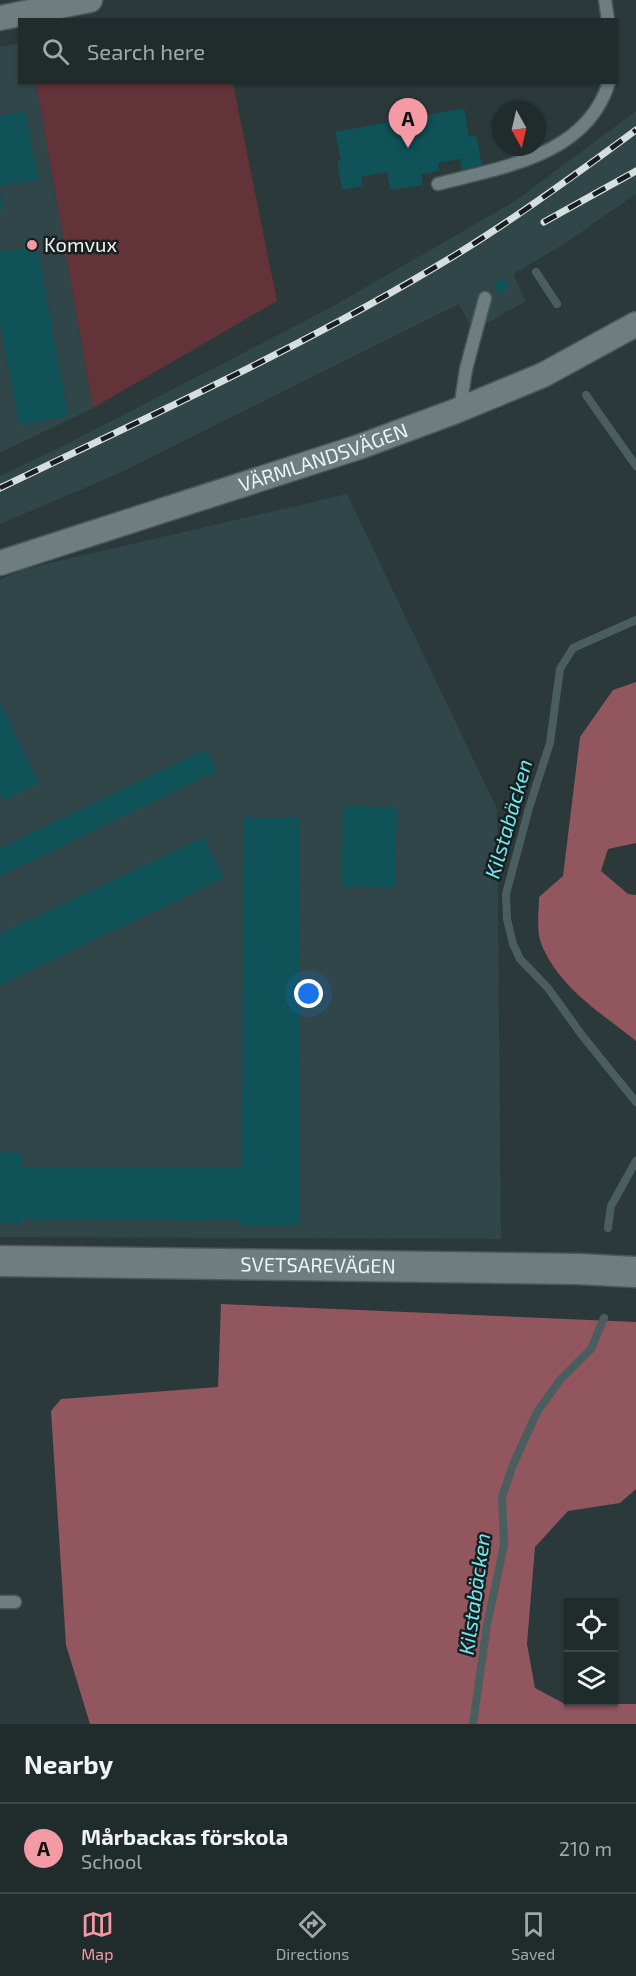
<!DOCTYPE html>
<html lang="en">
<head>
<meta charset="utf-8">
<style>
  :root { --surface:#202b2c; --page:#2d3738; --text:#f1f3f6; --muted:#a2a7a9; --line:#3d4748; --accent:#f49aa5 }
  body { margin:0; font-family:"Exo 2",sans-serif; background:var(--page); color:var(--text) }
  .controls { position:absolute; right:18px; bottom:18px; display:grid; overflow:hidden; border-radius:0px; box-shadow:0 2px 4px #0004 }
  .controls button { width:54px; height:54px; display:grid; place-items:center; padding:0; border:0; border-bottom:2px solid var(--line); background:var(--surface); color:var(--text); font:30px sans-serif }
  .compass { position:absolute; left:492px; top:102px; width:54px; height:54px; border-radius:50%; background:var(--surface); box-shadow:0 2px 4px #0004; rotate:172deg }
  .you { position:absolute; left:309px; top:994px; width:21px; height:21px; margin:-15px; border:4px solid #fff; border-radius:50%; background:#1a73e8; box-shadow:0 0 0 9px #1a73e833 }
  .badge { display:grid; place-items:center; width:39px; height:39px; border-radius:50%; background:var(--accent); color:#111; font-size:20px; font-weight:700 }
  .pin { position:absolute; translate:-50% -50px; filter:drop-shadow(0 2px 3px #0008) }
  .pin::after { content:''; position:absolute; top:32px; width:21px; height:18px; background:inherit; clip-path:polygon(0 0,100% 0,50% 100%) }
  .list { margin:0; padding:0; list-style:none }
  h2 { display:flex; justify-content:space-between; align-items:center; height:78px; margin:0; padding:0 24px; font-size:26px }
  h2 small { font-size:20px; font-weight:400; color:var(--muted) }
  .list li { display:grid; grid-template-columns:39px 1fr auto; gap:18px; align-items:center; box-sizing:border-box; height:90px; padding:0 24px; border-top:2px solid var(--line) }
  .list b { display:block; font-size:22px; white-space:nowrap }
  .list p { margin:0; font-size:20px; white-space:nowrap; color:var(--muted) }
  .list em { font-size:20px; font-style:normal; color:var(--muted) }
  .icon { flex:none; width:33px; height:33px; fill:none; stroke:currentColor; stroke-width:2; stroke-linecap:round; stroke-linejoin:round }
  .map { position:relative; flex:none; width:636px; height:1724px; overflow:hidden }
  .search { position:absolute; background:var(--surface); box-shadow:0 2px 4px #0004; left:18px; right:18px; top:18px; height:66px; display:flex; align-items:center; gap:15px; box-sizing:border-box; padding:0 21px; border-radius:0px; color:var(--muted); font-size:22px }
  .sheet { height:168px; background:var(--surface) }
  nav { display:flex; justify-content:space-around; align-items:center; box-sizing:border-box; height:84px; border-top:2px solid var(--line); background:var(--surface); font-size:16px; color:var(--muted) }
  nav a { display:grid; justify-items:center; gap:3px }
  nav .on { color:var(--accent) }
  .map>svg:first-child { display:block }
</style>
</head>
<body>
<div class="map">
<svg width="636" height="1724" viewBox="0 0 636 1724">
  <rect width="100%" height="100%" fill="#2b393a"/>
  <path fill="#304648" d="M19,43L20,82L36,83L93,408L0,453V47Z
    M636,111V194L561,246L513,274L526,301L473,331L459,304L120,473L0,524V476L67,444L330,308L515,201Z
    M347,494L497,809L501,1239L0,1237V580L20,570Z"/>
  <path fill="#623339" d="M36,83H233L277,301L93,408Z"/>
  <path fill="#91565e" d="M636,682V843L608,849L601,871L628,894L636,895V1041C601,1013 558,987 541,943C536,930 539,910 539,897L563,876L580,737L613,690Z
    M221,1304L636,1322V1489L620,1503L568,1511L535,1547L527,1644L535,1688L565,1704H636V1724H90L66,1645L51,1411L61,1399L218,1387Z"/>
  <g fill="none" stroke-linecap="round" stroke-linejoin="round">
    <path stroke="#4a5e5f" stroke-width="8" d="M536,272L557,304
      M586,395L636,466
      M636,620L573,648L560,669L550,743L529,808L506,894L507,919L513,944L520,959L548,988L581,1034L636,1102
      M608,1228L611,1206L636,1161
      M473,1724L487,1625L504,1545L502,1497L513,1465L537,1412L560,1380L591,1349L604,1318"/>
  </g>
  <path fill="#0f5257" d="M464,108L469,137L476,135L482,166L462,170L460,159L438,163L439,171L421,174L423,185L390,190L387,172L361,177L363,186L342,190L337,161L341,160L335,132Z
    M25,111L38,180L0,186V116Z
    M0,194L4,209L0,210Z
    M37,246L68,416L19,425L0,322V252Z
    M504,278L509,288L499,293L493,284Z
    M0,703L39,783L3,801L0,795Z
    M206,749L217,771L0,876V848Z
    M343,806L397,807L395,887L341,886Z
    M243,817H300L299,1225H240V1220L21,1219V1224H0V1152L21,1153V1167H242Z
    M204,837L224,878L0,985V934Z"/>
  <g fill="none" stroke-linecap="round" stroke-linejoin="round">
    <g stroke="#4b5758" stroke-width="15">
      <path id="service" d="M605,0L608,20
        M438,184C502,167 587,156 609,82
        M460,409L466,369L485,298
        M0,1602H15"/>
    </g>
    <g stroke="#4b5758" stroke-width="27">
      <g id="minor">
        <path d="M0,18L90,0"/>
        <path id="s1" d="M0,563L359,447L456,411L543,375L636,324"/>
      </g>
    </g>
    <g stroke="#4b5758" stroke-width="33">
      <g id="tertiary">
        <path id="s2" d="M0,1261L578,1269L636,1272"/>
      </g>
    </g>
    <use href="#service" stroke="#6e7d7f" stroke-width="12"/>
    <use href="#minor" stroke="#6e7d7f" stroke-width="24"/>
    <use href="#tertiary" stroke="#6e7d7f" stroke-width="30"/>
    <g stroke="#d6dfe0" stroke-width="7">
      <path id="rail" d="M544,222L636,171
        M0,488C154,414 311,343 457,254C519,216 578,173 636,130"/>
    </g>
    <use href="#rail" stroke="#191f1f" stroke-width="4.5" stroke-dasharray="14" stroke-linecap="butt"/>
  </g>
  <circle fill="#f49aa5" stroke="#191f1f" stroke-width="2" cx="32" cy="245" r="6"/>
  <g text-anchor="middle" stroke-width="5" stroke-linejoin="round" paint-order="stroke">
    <g font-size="20" fill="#ecf4f5" stroke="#191f1f" text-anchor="start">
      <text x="44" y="252">Komvux</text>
    </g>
    <g font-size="20" fill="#ecf4f5" stroke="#191f1f">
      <text dy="7" stroke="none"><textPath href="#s1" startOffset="340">VÄRMLANDSVÄGEN</textPath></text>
      <text dy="7" stroke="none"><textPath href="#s2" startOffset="318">SVETSAREVÄGEN</textPath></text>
    </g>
    <g font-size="21" font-style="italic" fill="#71e9f2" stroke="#191f1f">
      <text transform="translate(509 819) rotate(-74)" y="7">Kilstabäcken</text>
      <text transform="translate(475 1594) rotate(-82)" y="7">Kilstabäcken</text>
    </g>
  </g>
</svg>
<div class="controls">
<button><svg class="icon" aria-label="locate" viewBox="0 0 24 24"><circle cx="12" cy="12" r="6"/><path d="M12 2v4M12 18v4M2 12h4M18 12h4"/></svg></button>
<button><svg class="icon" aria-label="layers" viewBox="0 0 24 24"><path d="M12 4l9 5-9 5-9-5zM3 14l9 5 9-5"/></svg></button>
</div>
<svg class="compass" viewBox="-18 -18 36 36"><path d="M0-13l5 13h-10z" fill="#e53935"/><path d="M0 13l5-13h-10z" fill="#a2a7a9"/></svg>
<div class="you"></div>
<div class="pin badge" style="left:408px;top:148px">A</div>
<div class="search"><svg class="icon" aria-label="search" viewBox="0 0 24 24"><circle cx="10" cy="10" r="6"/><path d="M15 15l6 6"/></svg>Search here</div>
</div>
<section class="sheet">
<h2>Nearby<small></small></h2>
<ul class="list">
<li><span class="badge">A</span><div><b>Mårbackas förskola</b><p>School</p></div><em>210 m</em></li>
</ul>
</section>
<nav>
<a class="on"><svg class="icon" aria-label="map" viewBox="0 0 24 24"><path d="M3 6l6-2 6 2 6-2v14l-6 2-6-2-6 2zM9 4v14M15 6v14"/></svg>Map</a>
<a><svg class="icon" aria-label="directions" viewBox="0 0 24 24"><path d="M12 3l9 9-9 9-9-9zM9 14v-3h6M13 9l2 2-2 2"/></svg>Directions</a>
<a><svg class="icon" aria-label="saved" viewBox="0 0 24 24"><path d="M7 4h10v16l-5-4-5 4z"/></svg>Saved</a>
</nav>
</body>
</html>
